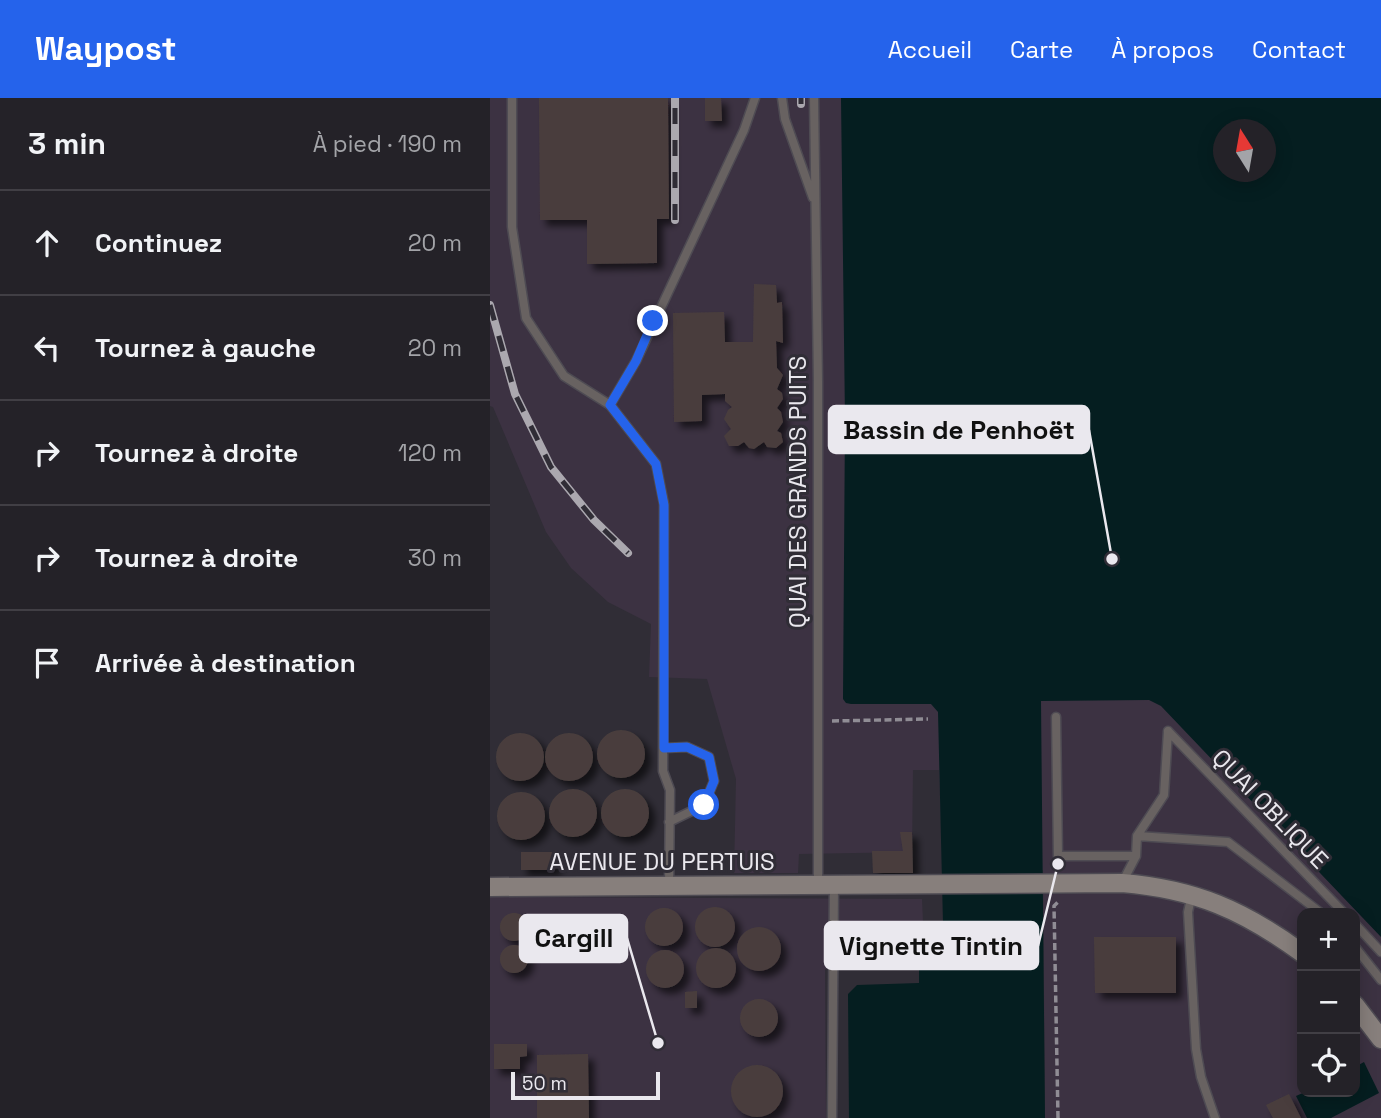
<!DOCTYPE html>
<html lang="fr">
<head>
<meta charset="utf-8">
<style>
  :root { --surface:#242228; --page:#2c2a30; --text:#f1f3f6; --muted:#a3a4a8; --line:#413f45; --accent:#2563eb }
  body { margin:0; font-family:"Space Grotesk",sans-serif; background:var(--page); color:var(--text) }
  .controls { position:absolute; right:21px; bottom:21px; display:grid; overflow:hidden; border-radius:14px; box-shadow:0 4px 18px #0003 }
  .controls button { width:63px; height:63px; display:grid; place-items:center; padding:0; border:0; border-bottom:2px solid var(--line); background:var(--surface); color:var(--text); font:35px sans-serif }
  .compass { position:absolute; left:723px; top:21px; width:63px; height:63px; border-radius:50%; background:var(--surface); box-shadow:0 4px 18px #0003; rotate:349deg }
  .scale { position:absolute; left:21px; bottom:18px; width:149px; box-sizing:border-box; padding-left:7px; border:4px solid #eae8ee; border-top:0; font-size:19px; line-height:24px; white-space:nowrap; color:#eae8ee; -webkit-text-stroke:5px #302d36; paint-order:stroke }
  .stop { position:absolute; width:21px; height:21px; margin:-16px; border:5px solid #2563eb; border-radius:50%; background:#fff }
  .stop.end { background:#2563eb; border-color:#fff; box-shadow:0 2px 7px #0008 }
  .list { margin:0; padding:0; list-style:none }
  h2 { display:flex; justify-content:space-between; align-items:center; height:91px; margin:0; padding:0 28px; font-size:30px }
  h2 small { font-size:23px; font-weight:400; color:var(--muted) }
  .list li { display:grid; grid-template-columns:46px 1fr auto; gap:21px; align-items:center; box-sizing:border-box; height:105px; padding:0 28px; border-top:2px solid var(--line) }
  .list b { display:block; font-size:26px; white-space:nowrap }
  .list em { font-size:23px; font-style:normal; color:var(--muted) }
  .icon { flex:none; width:38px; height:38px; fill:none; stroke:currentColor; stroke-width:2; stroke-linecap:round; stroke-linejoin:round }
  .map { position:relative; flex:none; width:891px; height:1020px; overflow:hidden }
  header { display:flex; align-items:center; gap:42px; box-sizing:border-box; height:98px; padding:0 35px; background:var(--accent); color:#fff }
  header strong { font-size:33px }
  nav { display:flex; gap:38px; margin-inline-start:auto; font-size:24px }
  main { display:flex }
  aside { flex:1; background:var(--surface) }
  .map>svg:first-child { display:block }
</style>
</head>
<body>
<header>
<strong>Waypost</strong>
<nav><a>Accueil</a><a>Carte</a><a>À propos</a><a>Contact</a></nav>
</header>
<main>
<aside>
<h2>3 min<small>À pied · 190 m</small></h2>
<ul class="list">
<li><svg class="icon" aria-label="ahead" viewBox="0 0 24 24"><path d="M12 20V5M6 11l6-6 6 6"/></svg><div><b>Continuez</b></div><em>20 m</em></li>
<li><svg class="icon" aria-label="left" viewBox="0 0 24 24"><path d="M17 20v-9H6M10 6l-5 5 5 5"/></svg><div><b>Tournez à gauche</b></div><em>20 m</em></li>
<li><svg class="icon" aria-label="right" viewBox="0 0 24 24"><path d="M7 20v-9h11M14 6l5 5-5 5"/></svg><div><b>Tournez à droite</b></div><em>120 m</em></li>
<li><svg class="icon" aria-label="right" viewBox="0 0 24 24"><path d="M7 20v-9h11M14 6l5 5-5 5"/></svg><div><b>Tournez à droite</b></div><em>30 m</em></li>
<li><svg class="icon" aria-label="arrive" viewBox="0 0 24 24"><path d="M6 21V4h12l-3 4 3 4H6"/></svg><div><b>Arrivée à destination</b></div></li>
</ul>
</aside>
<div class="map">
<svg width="891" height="1020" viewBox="0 0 891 1020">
  <defs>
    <filter id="shadow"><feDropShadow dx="6" dy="6" stdDeviation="3.5" flood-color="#0009"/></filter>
  </defs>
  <rect width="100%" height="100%" fill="#302d36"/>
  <path fill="#3c3242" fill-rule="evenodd" d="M0,0H891V1020H555L553,772L453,773L449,672H423L422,754L309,756L308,775H244L246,681L217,581L159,579L161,526L118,504L81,470L56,434L3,309L0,308ZM734,32H776V74H734ZM812,815H865V994H812Z
    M0,799L432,801L435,871H335L336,1020H0Z"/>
  <path fill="#051e20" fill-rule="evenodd" d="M351,0H891V839L671,608L659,602L551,603L555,1020H359L358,896L367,887L429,885V871L454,868L448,614L441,606H361L356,605L353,601L355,322ZM734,32H776V74H734Z
    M874,964L889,995L841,1020H817L806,998L815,994H865V969Z"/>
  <path fill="#493e3d" filter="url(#shadow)" d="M49,0H178L179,121H167V165L97,166V122H50Z
    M215,0H231L232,23H215Z
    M264,186L286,187L287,205L292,204L293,245L286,243L287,270L293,277L287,291L292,295L293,301L287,310L291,314L293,324L287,333L291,335L293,344L286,350L277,349L274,344L264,351L259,350L254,344L248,348H239L234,338L241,331L234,321L238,312L242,309L235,303V296L212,297V323L184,324L183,215L234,214L235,244H263Z
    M107 656a24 24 0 1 1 48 0a24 24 0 1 1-48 0Z
    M6 659a24 24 0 1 1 48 0a24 24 0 1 1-48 0Z
    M55 659a24 24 0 1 1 48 0a24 24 0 1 1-48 0Z
    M59 715a24 24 0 1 1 48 0a24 24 0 1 1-48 0Z
    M111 715a24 24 0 1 1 48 0a24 24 0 1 1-48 0Z
    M7 718a24 24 0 1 1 48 0a24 24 0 1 1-48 0Z
    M410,734H422L423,775H383L382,753H413Z
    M31,754H65V772H31Z
    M205 829a20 20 0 1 1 40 0a20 20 0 1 1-40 0Z
    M155 829a19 19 0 1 1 38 0a19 19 0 1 1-38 0Z
    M10 829a14 14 0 1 1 28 0a14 14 0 1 1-28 0Z
    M247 851a22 22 0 1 1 44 0a22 22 0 1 1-44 0Z
    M604,839H686V895H605Z
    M10 861a14 14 0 1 1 28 0a14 14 0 1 1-28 0Z
    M206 870a20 20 0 1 1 40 0a20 20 0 1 1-40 0Z
    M156 871a19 19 0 1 1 38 0a19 19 0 1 1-38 0Z
    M207,893V910H195V894Z
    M250 920a19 19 0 1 1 38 0a19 19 0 1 1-38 0Z
    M4,946H37V958L30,959V971H4Z
    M98,956L99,1020H47V957Z
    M241 993a26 26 0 1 1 52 0a26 26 0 1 1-52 0Z
    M799,996L811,1020H783L776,1007Z"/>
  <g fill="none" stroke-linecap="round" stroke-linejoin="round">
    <g stroke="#4e4b53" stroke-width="11">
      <path id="lane" d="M22,0V129L36,220L74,278L120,307L166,366L174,406L173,673L180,692L179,788
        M292,0L295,21L323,100
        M324,0L328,283V788
        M120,307L146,263L254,32L265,0
        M566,619L568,758H646
        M678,633L854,815
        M174,650L197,649L219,659L224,683L214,707L179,724
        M647,738L738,744L831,815
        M632,785L646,758L647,738L674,697L678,633
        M702,796L698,814L706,951L711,979L725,1020
        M865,826L891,854
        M865,849L891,882
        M342,1020L344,788"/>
    </g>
    <g stroke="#4e4b53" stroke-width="21">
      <path id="secondary" d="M0,789L632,785C705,791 753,812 812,855
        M865,907L891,941"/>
    </g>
    <path stroke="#908d95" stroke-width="3.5" stroke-dasharray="7 3.5" stroke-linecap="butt" d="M342,623L438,621
      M568,1020L564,808L569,803"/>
    <use href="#lane" stroke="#686261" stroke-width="8"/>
    <use href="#secondary" stroke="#877f7c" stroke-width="18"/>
    <g stroke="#aba8af" stroke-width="8">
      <path id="rail" d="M311,0V6
        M185,122V0
        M0,207L25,296L61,369L104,422L138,455"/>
    </g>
    <use href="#rail" stroke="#302d36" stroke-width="5" stroke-dasharray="16" stroke-linecap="butt"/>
  </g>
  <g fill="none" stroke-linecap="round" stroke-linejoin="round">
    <path stroke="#2563eb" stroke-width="9" d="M163,223L146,263L120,307L166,366L174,407V650L197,649L219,659L224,683L214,707"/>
  </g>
  <g text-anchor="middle" stroke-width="6" stroke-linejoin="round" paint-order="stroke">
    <g font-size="24" fill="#eae8ee" stroke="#302d36">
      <text transform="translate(308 394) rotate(-90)" y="8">QUAI DES GRANDS PUITS</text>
      <text transform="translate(780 711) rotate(46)" y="8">QUAI OBLIQUE</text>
      <text x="172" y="772">AVENUE DU PERTUIS</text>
    </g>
  </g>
  <path fill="none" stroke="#eae8ee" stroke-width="2.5" d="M622 461L599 332M168 945L137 840M568 766L548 848"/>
  <g fill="#eae8ee" stroke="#302d36" stroke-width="2.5">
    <circle cx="622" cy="461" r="7"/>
    <circle cx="168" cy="945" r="7"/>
    <circle cx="568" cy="766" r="7"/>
  </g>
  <g fill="#eae8ee" stroke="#eae8ee" stroke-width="2.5">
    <rect x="339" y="308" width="260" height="47" rx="7"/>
    <rect x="30" y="817" width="107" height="47" rx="7"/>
    <rect x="335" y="824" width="213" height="47" rx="7"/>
  </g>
  <g font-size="26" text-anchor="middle" font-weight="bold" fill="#111">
    <text x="469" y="341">Bassin de Penhoët</text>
    <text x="84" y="849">Cargill</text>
    <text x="441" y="857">Vignette Tintin</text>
  </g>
</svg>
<div class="controls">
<button>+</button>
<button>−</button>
<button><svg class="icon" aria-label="locate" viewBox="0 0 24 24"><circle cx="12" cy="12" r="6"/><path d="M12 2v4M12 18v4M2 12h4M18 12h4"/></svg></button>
</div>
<svg class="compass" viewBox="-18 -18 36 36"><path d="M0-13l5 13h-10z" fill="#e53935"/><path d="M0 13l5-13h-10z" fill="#a3a4a8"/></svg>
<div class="scale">50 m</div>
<div class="stop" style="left:214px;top:707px"></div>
<div class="stop end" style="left:163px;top:223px"></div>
</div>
</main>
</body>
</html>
